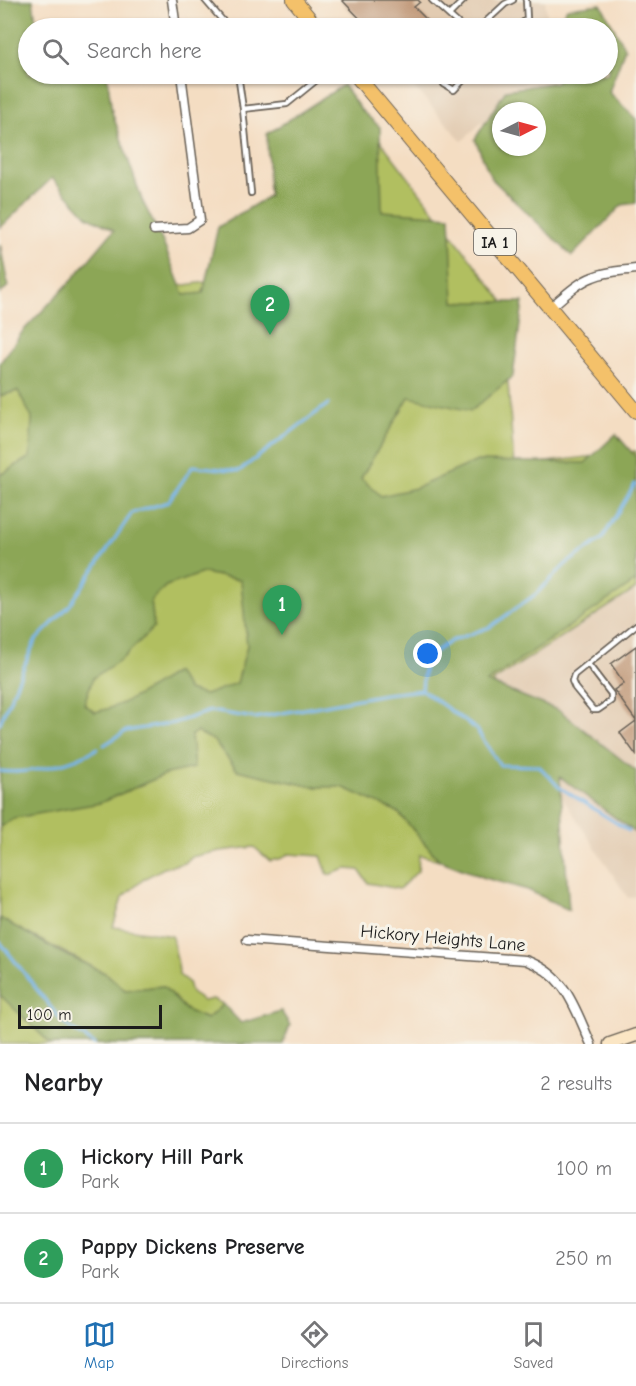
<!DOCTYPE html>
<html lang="en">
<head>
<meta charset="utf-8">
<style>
  :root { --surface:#fff; --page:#f6f6f6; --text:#202124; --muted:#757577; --line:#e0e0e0; --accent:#1f6fb2 }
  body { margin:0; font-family:"Comic Neue",sans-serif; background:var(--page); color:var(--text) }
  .compass { position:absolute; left:492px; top:102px; width:54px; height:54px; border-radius:50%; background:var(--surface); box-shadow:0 2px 4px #0004; rotate:84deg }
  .scale { position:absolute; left:18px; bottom:15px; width:144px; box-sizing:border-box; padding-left:6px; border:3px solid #1c1c1c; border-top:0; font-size:16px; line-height:21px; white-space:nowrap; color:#1c1c1c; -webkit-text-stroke:4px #f7f3e8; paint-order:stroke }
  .you { position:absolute; left:428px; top:654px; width:21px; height:21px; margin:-15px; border:4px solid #fff; border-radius:50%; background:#1a73e8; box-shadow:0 0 0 9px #1a73e833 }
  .badge { display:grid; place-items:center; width:39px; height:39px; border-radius:50%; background:var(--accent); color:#fff; font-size:20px; font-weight:700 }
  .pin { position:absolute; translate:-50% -50px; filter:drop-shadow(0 2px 3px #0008) }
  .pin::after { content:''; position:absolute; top:32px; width:21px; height:18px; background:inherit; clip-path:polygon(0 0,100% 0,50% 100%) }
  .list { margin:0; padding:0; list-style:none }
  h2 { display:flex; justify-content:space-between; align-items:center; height:78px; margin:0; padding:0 24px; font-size:26px }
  h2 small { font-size:20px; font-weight:400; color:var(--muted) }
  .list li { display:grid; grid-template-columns:39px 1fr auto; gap:18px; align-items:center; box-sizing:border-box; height:90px; padding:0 24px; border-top:2px solid var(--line) }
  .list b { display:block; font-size:22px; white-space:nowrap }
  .list p { margin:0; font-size:20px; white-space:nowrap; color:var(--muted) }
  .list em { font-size:20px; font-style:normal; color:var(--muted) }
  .icon { flex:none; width:33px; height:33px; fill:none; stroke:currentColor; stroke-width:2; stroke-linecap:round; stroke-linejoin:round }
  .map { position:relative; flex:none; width:636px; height:1044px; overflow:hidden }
  .search { position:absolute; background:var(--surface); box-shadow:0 2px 4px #0004; left:18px; right:18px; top:18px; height:66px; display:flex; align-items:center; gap:15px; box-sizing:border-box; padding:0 21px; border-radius:33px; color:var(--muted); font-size:22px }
  .sheet { height:258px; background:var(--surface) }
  nav { display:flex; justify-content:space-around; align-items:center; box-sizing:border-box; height:84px; border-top:2px solid var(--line); background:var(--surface); font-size:16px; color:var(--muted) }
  nav a { display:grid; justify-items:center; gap:3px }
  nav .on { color:var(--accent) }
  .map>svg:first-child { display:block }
</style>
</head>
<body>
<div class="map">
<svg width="636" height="1044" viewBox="0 0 636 1044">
  <rect width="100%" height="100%" fill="#f7f3e8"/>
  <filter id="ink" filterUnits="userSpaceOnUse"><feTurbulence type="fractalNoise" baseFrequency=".0167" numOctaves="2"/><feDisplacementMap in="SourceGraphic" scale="12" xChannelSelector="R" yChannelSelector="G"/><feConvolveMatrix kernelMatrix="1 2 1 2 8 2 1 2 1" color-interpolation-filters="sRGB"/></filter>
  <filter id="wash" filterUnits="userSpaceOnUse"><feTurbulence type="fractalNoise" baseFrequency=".008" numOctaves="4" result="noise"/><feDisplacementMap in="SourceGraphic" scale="24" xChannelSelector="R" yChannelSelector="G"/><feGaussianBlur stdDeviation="1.35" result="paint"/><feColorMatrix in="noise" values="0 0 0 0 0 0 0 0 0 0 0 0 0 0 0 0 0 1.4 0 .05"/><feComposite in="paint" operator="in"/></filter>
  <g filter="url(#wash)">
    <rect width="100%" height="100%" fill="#f4ddc2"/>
    <path fill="#e2cbb1" d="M339,0H545L549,28H363Z
      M403,74H534L462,141Z
      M636,589V896L628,898L534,754L493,681Z"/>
    <path fill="#b1bf61" stroke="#666e3e" stroke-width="1.5" d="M347,97L502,300L514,466L636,451V589L493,681L534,754L365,797L398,812L439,860L419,855L418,871L399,889L368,883L359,870L346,869L328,875L321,856L288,854L283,858L270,861L254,847L220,851L191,857L185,863L166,867L145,878L122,898L113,927L172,936C174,950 179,961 179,975L188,982L191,993L203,1001L213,999L223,1004L207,1019L186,1010L163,986L125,990L107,974L15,927L168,1044H0V370L165,288L288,270Z"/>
    <path fill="#8ca657" stroke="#54613a" stroke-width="1.5" fill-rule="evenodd" d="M0,0H33L37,28H28V74H107L112,112L142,200L162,240L184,295L203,293L218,227L269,196L267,134L343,85L361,110L380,127L382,211L450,216L454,302H523L513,376L471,411L409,397L361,478L381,496L416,488L477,461L585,463L616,434L636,457V581L487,682L560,711L636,771V833L560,777L569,910L528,890L485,878L439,860L398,812L342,787H313L237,770L213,740L197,732L191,735L194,768L166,774L100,803L14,818L0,827V475L30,457L32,418L18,391L0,396V363L23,331L71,281L114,230L87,216L52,178L0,228ZM203,573L241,580L247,646L237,683L205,695L188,690L176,672C150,688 125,706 95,712L84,704L93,678L123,658L154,627L151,600L166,586Z
      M601,4L625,48L609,92L636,119V203L622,205L572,256L491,178L475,139L506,90L557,82V74H608V28H555L567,8ZM501,111H537V147H501Z
      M0,244L8,286L0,294Z
      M0,918L60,952L107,974L125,990L163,986L186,1010L207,1019L223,1004L241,1023L281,1011L290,1025L283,1044H51L0,995Z"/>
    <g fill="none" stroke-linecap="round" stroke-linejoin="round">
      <path stroke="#75b4e9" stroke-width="3" d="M422,690L425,658L451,641L490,627L536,594L566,564L602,539L635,484
        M0,723L35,641L70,605L132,513L168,502L193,466L239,471L328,404
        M104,745L126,731L174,723L210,711L255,718L385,694L422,690L476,729L500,765L539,766L559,787L629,831
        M0,771C29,775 74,763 98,748
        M0,942L63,1023L94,1044"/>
    </g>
    <g id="blocks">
      <path fill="#c39c7e" d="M342,0H418L420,2L414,7L435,28H369Z
        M636,646V721L614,690L624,683L611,664Z
        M636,721V755L620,733Z"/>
    </g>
  </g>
  <g filter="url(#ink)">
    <use href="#blocks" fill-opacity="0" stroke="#686056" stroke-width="1.5"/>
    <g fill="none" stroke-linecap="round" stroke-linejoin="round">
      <g stroke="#686056" stroke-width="8">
        <path id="service" d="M205,0L229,28
          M432,0L463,28
          M449,15L464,0
          M479,28L505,4L513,0
          M516,28L527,19L526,0
          M238,74L243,109L287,104L324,74
          M439,74L444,84L454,90L469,74
          M243,109L251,193
          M588,664L611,694V701L598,710H593L575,688L572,681L574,675L636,625"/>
      </g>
      <g stroke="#686056" stroke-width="11">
        <path id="minor" d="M172,0L176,28
          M154,230L188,228L200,220L181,74
          M550,308C563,297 577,283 593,277C607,271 622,271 636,269
          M247,940L525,960C567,975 574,1007 591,1044"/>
      </g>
      <g stroke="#686056" stroke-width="15">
        <path id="secondary" d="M610,1044L636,1035"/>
      </g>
      <g stroke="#686056" stroke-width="16">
        <path id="primary" d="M294,0L317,28
          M355,74L636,411"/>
      </g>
      <use href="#service" stroke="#fff" stroke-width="4.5"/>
      <use href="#minor" stroke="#fff" stroke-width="8"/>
      <use href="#secondary" stroke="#fbe6c4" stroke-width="12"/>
      <use href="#primary" stroke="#f4c16b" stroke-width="14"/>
    </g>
  </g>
  <g text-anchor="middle" stroke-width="6" stroke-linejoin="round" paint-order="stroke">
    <rect fill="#f7f3e8" stroke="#5e5c59" stroke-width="1.5" x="474" y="229" width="42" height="26" rx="4.5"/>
    <g font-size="16" font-weight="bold" fill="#1c1c1c">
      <text x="495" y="248">IA 1</text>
    </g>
    <g font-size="18" fill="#1c1c1c" stroke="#f7f3e8">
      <text transform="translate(443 938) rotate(5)" y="6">Hickory Heights Lane</text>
    </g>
  </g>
</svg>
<svg class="compass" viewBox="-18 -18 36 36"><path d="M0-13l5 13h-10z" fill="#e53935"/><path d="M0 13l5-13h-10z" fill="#757577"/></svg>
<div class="scale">100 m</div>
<div class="you"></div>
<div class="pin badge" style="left:282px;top:635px;background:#2e9e5b">1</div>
<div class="pin badge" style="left:270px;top:335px;background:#2e9e5b">2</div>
<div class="search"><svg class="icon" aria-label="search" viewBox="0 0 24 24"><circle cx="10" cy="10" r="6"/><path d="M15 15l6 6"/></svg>Search here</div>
</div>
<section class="sheet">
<h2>Nearby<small>2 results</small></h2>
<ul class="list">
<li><span class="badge" style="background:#2e9e5b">1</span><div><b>Hickory Hill Park</b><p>Park</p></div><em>100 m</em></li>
<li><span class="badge" style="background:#2e9e5b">2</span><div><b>Pappy Dickens Preserve</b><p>Park</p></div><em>250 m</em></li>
</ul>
</section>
<nav>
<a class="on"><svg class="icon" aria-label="map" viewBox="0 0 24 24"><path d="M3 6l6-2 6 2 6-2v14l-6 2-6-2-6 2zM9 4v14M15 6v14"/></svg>Map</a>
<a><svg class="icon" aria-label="directions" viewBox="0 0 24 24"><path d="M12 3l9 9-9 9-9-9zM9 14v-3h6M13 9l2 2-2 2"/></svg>Directions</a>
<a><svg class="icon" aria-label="saved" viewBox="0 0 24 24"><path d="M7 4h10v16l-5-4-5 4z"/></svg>Saved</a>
</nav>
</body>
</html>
